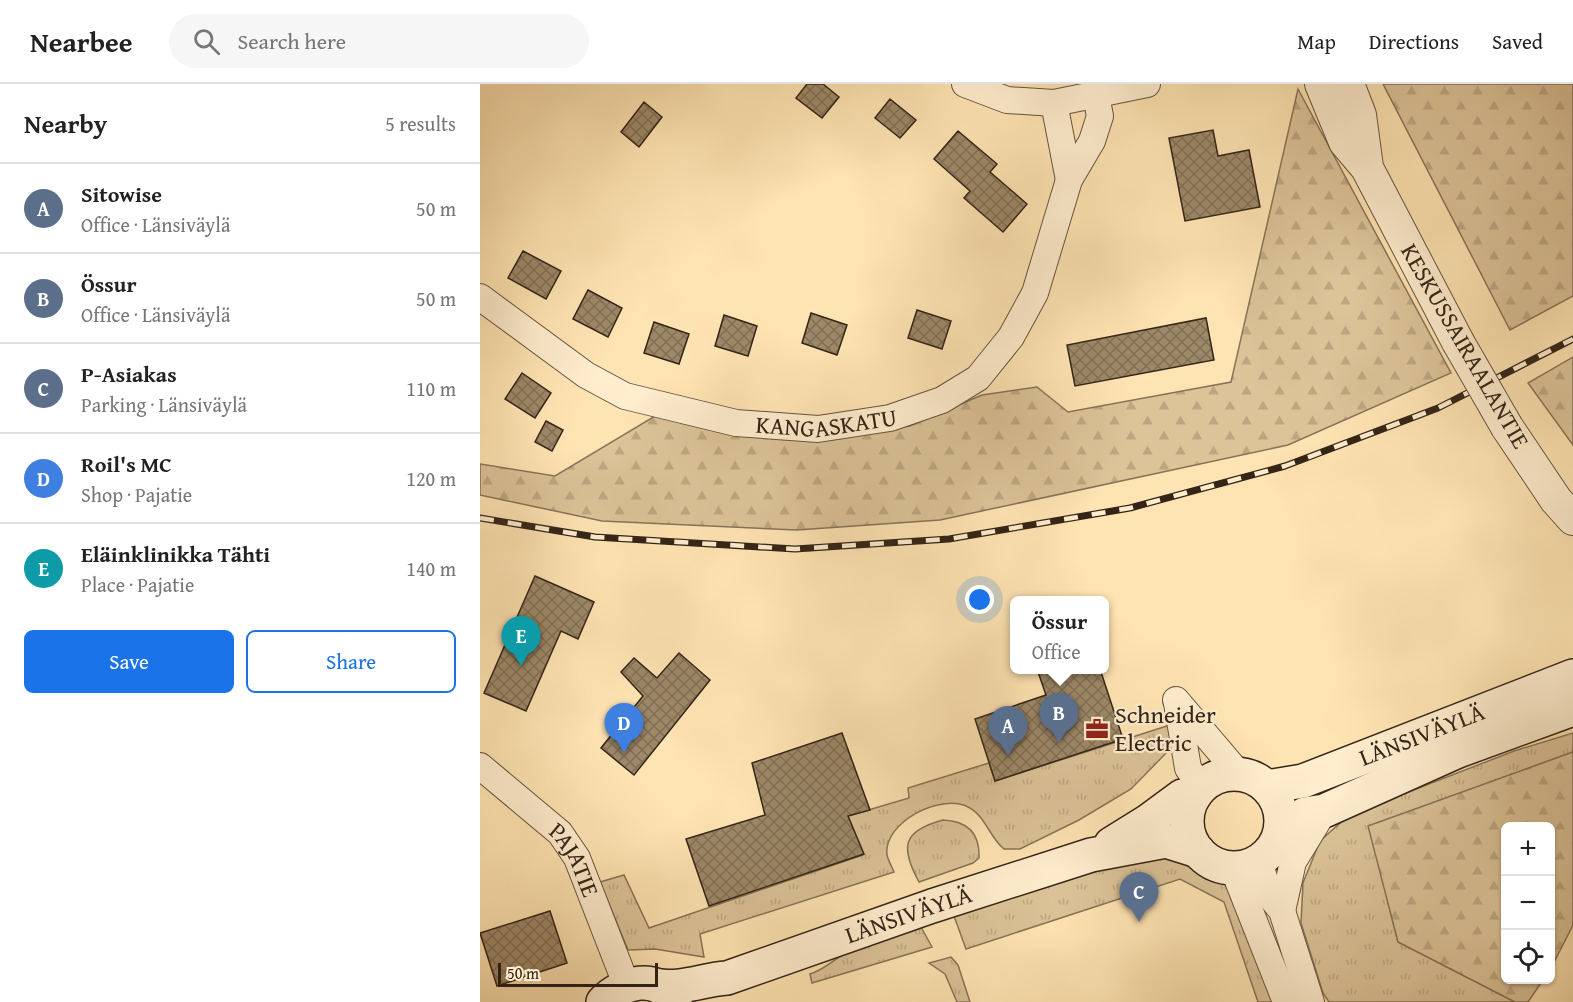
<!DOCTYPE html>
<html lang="en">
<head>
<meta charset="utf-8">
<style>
  :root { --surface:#fff; --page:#f6f6f6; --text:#222; --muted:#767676; --line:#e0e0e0; --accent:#1a73e8 }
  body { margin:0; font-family:"Gentium Book Plus",serif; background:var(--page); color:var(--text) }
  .controls { position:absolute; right:18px; bottom:18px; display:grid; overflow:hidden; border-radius:9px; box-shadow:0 2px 4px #0004 }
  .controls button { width:54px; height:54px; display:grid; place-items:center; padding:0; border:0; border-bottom:2px solid var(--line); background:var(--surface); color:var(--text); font:30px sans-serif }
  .scale { position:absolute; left:18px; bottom:15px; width:160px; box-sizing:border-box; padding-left:6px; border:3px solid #332417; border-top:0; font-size:16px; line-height:21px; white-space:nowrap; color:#332417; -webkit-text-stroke:4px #ffedce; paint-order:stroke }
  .you { position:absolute; left:500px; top:516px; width:21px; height:21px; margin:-15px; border:4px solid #fff; border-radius:50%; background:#1a73e8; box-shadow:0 0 0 9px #1a73e833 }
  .badge { display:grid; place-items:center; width:39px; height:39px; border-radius:50%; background:var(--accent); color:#fff; font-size:20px; font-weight:700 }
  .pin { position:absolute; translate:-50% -50px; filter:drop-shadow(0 2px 3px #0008) }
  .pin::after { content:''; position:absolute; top:32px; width:21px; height:18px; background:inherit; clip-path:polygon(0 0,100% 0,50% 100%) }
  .popup { position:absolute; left:530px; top:512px; width:99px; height:78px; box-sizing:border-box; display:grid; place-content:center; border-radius:9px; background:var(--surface); filter:drop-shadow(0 2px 4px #0005); font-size:20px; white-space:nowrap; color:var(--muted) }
  .popup b { font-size:22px; color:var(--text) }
  .popup::after { content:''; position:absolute; left:50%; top:100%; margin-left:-12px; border:12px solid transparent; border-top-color:var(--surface) }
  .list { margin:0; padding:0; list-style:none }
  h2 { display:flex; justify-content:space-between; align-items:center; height:78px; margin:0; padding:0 24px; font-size:26px }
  h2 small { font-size:20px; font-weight:400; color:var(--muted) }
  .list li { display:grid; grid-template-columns:39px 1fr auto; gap:18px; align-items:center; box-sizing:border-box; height:90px; padding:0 24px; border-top:2px solid var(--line) }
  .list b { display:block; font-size:22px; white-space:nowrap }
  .list p { margin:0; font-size:20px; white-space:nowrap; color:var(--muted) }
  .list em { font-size:20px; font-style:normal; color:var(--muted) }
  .actions { display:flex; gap:12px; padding:18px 24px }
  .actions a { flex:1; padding:14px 0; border:2px solid var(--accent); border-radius:9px; text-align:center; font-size:21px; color:var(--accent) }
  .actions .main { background:var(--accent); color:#fff }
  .icon { flex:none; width:33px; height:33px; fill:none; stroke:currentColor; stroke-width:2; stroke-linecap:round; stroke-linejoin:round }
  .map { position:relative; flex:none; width:1093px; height:918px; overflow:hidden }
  header { display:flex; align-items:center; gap:36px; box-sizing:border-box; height:84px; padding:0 30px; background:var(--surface); border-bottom:2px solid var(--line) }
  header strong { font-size:28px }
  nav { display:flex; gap:33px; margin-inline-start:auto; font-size:21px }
  .search { width:420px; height:54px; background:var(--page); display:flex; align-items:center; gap:15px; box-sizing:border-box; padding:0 21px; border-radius:33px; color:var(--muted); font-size:22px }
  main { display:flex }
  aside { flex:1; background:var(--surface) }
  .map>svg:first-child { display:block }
</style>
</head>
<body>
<header>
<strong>Nearbee</strong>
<div class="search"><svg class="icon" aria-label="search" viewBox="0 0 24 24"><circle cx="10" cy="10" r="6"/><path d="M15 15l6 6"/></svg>Search here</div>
<nav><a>Map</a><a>Directions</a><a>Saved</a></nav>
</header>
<main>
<aside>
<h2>Nearby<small>5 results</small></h2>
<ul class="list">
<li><span class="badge" style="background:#5c6f8a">A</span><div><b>Sitowise</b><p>Office · Länsiväylä</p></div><em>50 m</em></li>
<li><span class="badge" style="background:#5c6f8a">B</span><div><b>Össur</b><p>Office · Länsiväylä</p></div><em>50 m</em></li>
<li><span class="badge" style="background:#5c6f8a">C</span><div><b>P-Asiakas</b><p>Parking · Länsiväylä</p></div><em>110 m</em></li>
<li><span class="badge" style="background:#3f7fe0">D</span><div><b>Roil's MC</b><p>Shop · Pajatie</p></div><em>120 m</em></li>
<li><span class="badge" style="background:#0f9aa8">E</span><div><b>Eläinklinikka Tähti</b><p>Place · Pajatie</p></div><em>140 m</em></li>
</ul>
<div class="actions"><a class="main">Save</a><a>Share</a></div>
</aside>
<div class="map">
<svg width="1093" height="918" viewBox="0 0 1093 918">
  <defs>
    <pattern id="grass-tufts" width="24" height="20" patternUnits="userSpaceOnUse" patternTransform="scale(1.5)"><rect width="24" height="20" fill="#dcc398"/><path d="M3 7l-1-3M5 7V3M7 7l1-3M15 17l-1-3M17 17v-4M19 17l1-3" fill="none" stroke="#bda782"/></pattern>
    <pattern id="forest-firs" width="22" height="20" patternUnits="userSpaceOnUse" patternTransform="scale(1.5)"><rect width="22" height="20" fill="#dcc398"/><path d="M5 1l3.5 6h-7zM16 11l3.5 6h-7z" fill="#bda782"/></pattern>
    <pattern id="building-cross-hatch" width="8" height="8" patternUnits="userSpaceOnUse" patternTransform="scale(1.5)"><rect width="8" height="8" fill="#9d8868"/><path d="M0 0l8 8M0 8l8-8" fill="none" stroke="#816f55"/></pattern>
  </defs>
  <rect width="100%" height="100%" fill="#ffe4b3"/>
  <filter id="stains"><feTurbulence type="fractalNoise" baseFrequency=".00333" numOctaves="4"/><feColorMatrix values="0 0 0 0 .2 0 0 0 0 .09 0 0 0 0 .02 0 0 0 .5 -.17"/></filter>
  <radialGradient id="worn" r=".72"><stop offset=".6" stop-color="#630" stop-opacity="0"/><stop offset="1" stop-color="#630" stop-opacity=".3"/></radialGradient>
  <path fill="url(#grass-tufts)" stroke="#887458" stroke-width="1.5" d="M690,641L696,662L689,666L651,705L599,736L540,765H524C509,753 506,732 488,723C461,709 403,738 407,771C408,776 412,783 414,788L220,850L224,873L175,865L148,866L120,798L144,791L169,844L383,771L368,732L429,714L428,704L509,679L515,697Z
    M1093,649V668L889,742L918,858L1035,918H849L843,909L821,839L823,799L840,757L869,731L1034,667Z
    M463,736C488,737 500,749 499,774L493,779L439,798C420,763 422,747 463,736Z
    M694,772L719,778L751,798L796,918H778L744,818L700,795L486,865L474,832L612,786Z
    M441,843L452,863L332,899L330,890C342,886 348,880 358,874C383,859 414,852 441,843Z
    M471,873L478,881L490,918H477L465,890L449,879Z"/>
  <path fill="url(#forest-firs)" stroke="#887458" stroke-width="1.5" d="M903,0H1093V212L1030,246Z
    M818,5L971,289L808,361L460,436L317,446L122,437L0,411V380L75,392L180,329L338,357L430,342L502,311L557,303L588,328L751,298Z
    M1093,273V361L1048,299Z
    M1093,668V841L1071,884L1070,742H1026V896H1063L1048,918H1035L918,858L888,742Z"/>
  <path fill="url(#building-cross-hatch)" stroke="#332417" stroke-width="1.5" d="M327,0H343L359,13L342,34L316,14Z
    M410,15L436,36L420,54L395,34Z
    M164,18L182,33L159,63L141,48Z
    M733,46L738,72L769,66L780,123L705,137L689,54Z
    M478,47L517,80L510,88L547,120L523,148L484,114L490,107L454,75Z
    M43,167L81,187L66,215L28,194Z
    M108,206L142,224L128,253L93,235Z
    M437,226L471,237L462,265L428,254Z
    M331,229L367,241L357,271L322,259Z
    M244,231L277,242L268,272L235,262Z
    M726,234L734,276L595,302L587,261Z
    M174,238L209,250L199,280L164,269Z
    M42,289L71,309L55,334L25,315Z
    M66,337L83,346L72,367L55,358Z
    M55,492L114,518L98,555L81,547L46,627L4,609Z
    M199,569L230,596L154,691L121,664L163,612L141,588L154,574L177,594Z
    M557,585H620L643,655L515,697L495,635L566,611Z
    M362,649L390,726L368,732L384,770L229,822L206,755L285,731L272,679Z
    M70,827L87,879L17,902L0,849Z"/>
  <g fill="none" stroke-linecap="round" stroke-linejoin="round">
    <g stroke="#66543e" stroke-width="28">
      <g id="minor">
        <path d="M485,0L527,16L574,19L667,0"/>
        <path d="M574,19L589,96"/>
        <path id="s1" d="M0,213L106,291L145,312L256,339L338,345L410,334L462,316L498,294L531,253L555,209L589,96L612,57L620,32L616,12"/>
        <path d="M696,616L759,690"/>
        <path d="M697,619L708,684L721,704"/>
        <path id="s2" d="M0,682L80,749L97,774L146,900"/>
        <path d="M779,776L789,811L802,827L831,918"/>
        <path d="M753,784L806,918"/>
        <path d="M802,827L813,778L844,727"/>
      </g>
    </g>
    <g stroke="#66543e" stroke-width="34">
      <path id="tertiary" d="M841,0L865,58L887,84L978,258
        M868,0L880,31L887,83
        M1027,343L1076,416L1093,435"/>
    </g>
    <g stroke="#332417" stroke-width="36">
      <g id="secondary">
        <circle cx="754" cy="737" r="47"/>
        <path id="s3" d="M787,703L823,697L1093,592"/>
        <path d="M801,743L825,730L844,727L978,667L1093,625"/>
        <path d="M631,760L668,737L702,712L715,711"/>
        <path id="s4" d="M178,902C205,905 221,896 247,894L452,822L611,771L686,757L718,767"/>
        <path d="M123,918C142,898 177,888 195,917"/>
      </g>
    </g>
    <use href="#minor" stroke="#ffedce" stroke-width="26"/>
    <use href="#tertiary" stroke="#ffedce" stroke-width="32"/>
    <use href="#secondary" stroke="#ffedce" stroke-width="33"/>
    <g stroke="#332417" stroke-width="7">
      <path id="rail" d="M0,434L115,453L315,465L469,455L650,424L805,382L958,324L1093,255"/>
    </g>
    <use href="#rail" stroke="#ffedce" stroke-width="4.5" stroke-dasharray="14" stroke-linecap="butt"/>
    <g stroke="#66543e" stroke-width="34" stroke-linecap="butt">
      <path id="tertiary-bridge" d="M978,258L1027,343"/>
    </g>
    <use href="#tertiary-bridge" stroke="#ffedce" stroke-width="32"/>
  </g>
  <defs>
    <g id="office-bare" transform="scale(1.8)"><path d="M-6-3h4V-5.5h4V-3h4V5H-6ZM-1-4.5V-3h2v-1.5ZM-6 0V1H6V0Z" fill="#8f2418" stroke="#ffedce" stroke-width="2.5" paint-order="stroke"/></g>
  </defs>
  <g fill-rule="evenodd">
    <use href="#office-bare" x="617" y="645"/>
  </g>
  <g text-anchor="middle" stroke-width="4.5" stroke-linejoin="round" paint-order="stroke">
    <g font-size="24" fill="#332417" stroke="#ffedce">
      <text transform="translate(985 262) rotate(60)" y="8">KESKUSSAIRAALANTIE</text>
      <text dy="8" stroke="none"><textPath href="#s1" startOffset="381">KANGASKATU</textPath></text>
      <text dy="8" stroke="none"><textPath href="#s3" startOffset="164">LÄNSIVÄYLÄ</textPath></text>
      <text dy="8" stroke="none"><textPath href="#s2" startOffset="135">PAJATIE</textPath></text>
      <text dy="8" stroke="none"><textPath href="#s4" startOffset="262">LÄNSIVÄYLÄ</textPath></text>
    </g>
    <g font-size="24" fill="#332417" stroke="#ffedce" text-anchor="start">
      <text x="635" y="639">Schneider<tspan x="635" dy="28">Electric</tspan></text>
    </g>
  </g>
  <rect width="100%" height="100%" filter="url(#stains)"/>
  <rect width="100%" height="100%" fill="url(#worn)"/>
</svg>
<div class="controls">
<button>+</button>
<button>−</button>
<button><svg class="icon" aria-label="locate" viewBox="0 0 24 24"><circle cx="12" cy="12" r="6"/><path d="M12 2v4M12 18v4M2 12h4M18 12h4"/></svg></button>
</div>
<div class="scale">50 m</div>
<div class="you"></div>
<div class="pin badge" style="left:528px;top:672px;background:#5c6f8a">A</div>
<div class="pin badge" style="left:579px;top:659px;background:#5c6f8a">B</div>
<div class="popup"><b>Össur</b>Office</div>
<div class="pin badge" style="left:659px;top:838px;background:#5c6f8a">C</div>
<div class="pin badge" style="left:144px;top:669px;background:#3f7fe0">D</div>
<div class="pin badge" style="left:41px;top:582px;background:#0f9aa8">E</div>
</div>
</main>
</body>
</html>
